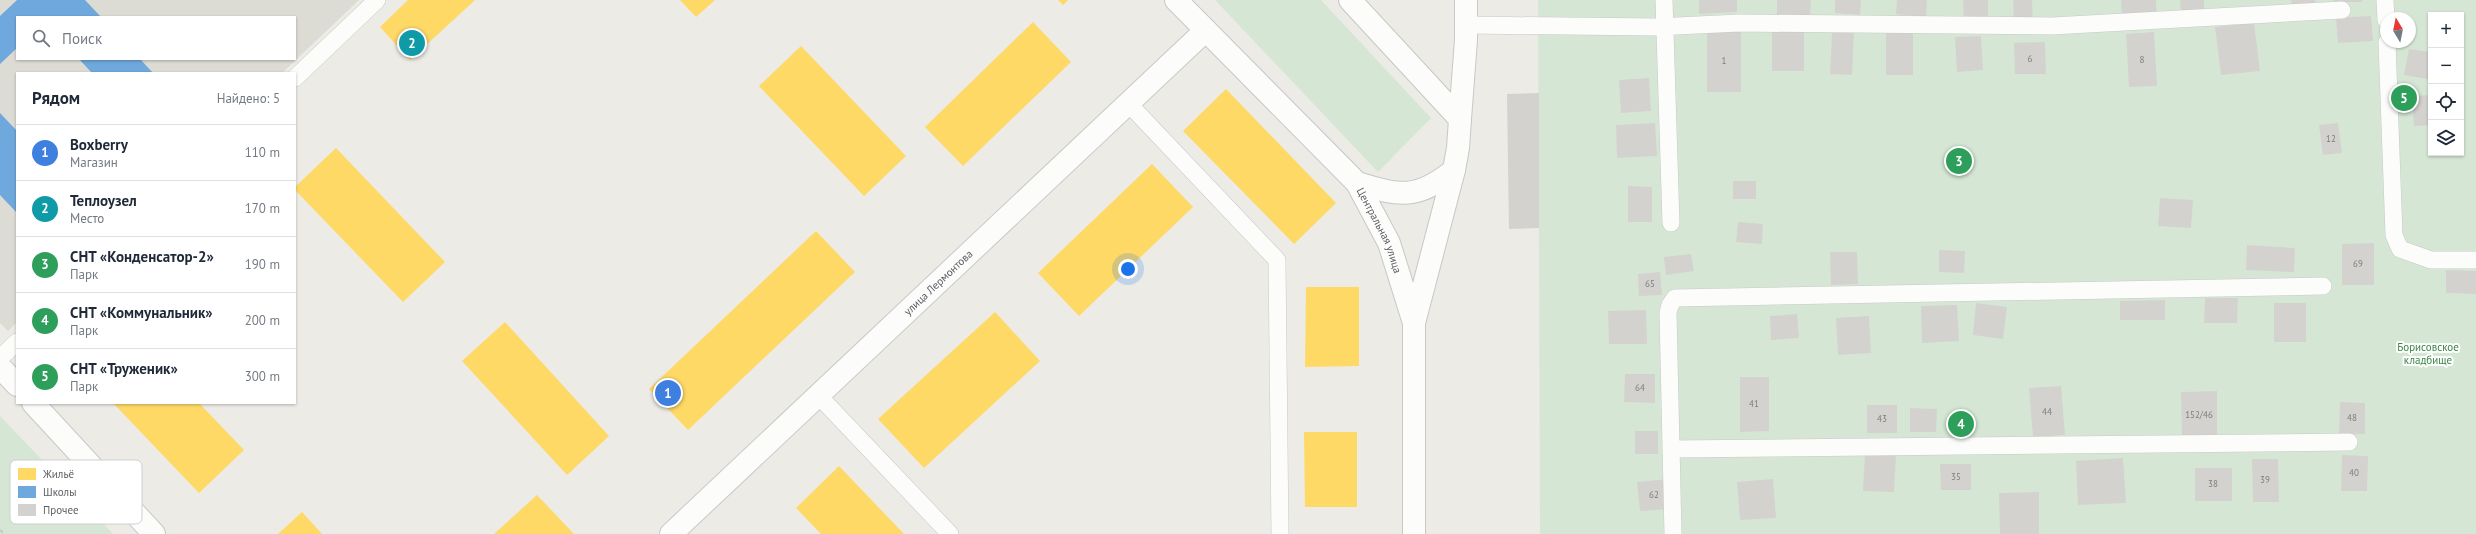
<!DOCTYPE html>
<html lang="ru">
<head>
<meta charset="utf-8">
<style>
  :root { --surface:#fff; --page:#f6f6f7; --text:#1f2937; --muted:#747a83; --line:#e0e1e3; --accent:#1a73e8 }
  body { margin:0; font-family:"PT Sans",sans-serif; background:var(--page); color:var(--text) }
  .controls { position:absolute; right:12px; top:12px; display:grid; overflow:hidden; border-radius:0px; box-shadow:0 1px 3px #0004 }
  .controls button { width:36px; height:36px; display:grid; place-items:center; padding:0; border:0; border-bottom:1px solid var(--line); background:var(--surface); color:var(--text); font:20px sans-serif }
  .compass { position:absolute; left:2380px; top:12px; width:36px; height:36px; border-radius:50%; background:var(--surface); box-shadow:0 1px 3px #0004; rotate:350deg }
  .you { position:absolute; left:1128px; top:269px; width:14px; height:14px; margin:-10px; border:3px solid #fff; border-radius:50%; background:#1a73e8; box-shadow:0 0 0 6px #1a73e833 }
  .badge { display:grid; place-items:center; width:26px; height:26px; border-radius:50%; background:var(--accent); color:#fff; font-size:13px; font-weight:700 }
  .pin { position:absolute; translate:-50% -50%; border:2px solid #fff; box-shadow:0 1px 4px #0006 }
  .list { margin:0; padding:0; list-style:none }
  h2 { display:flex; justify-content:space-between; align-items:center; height:52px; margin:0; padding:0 16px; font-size:17px }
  h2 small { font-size:13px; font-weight:400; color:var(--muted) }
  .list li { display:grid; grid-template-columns:26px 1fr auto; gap:12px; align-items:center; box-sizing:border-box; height:56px; padding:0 16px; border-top:1px solid var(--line) }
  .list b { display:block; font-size:15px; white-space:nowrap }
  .list p { margin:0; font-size:13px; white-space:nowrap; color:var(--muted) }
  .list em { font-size:13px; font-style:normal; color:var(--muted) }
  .icon { flex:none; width:22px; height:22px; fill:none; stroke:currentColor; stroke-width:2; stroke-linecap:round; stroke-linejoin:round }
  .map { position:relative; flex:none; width:2476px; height:534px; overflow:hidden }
  .search { position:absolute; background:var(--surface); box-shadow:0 1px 3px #0004; left:16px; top:16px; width:280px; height:44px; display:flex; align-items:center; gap:10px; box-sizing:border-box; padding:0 14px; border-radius:0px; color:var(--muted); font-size:15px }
  .panel { position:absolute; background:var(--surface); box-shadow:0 1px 3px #0004; left:16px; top:72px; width:280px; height:332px; border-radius:0px }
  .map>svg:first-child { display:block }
</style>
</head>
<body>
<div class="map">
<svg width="2476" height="534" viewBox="0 0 2476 534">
  <rect width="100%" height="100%" fill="#ecebe6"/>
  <path fill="#dcdbd4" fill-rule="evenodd" d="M0,0H359L282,73H17V322L8,331L0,323ZM17,17H295V59H17Z"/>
  <path fill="#d5e7d4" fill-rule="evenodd" d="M1215,0H1321L1431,118L1378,172Z
    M1538,0H2476V534H1540ZM2431,15H2461V153H2431ZM2386,18H2410V42H2386Z
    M0,416L113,534H0Z"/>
  <path fill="#ffd966" d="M408,0H475L410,60L380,27Z
    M680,0H715L696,17Z
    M1058,0H1068L1063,5Z
    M1033,22L1071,62L963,166L925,127Z
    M801,46L906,156L864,196L759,86Z
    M1226,89L1336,203L1294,244L1183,131Z
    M336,148L445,262L403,302L295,190V187Z
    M1152,164L1193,207L1079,316L1038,273Z
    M816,231L855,272L688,430L649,389Z
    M1306,287H1359V366L1305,367Z
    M995,312L1040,361L924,468L878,419Z
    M505,322L609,436L567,475L462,361Z
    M113,403H199L244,450L199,493Z
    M1304,432H1357V507H1305Z
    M839,466L904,534H821L796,508Z
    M537,495L574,534H494Z
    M302,512L322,534H278Z"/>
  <path fill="#6fa8dc" d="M17,0H85L101,17H17V48L0,64V16Z
    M79,59H140L153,73H92Z
    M0,113L17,131V213L0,195Z"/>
  <path fill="#d3d2cf" d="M1699,0H1737V12L1699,14Z
    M1777,0H1811L1810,19L1777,17Z
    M1835,0H1861L1860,15L1835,13Z
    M1897,0H1927L1926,17L1896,14Z
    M1963,0H1988V22H1964Z
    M2013,0H2032L2033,21H2014Z
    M2121,0H2156L2157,17L2122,18Z
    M2180,0H2204V12L2181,13Z
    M2291,0H2315L2316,7L2293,11Z
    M2334,0H2362V2H2334Z
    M2371,16L2373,41L2338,43L2336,18Z
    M2254,23L2260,71L2221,75L2215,27Z
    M1707,29H1741V92H1707Z
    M1772,32H1804V71H1772Z
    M1832,32L1854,33L1852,75L1830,74Z
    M2154,32L2157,86L2129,87L2126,34Z
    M1886,33H1913V75H1886Z
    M1981,36L1983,70L1957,72L1955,37Z
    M2045,42L2046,74H2015L2014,43Z
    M2409,49L2431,52L2428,79L2404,75Z
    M1649,78L1651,111L1621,113L1619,80Z
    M1539,93V228L1509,229L1507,94Z
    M2431,95V125L2414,126L2412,96Z
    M1655,123L1657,156L1617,158L1616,125Z
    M2338,123L2342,153L2323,155L2319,125Z
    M1733,181H1756V199H1733Z
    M1628,186L1652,187V222H1628Z
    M2160,198L2193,200L2191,228L2158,226Z
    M1738,222L1763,224L1762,244L1736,242Z
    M2374,243V285H2342V244Z
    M2247,245L2295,248L2294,272L2246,270Z
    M1939,250L1965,251L1964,273L1939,272Z
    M1830,252H1857L1858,284L1831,285Z
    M1691,254L1694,271L1666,275L1664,257Z
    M2446,270L2476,271V294L2446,293Z
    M1660,272L1662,295L1639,296L1638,274Z
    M2205,298H2238L2237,323H2204Z
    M2165,300V320H2120V301Z
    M1976,303L2007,307L2003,339L1973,335Z
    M2274,303H2306V342H2274Z
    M1957,305L1959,341L1922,343L1921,306Z
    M1646,310L1647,344H1609L1608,311Z
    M1797,314L1799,338L1771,340L1770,316Z
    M1869,316L1871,353L1838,355L1836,318Z
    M1625,374H1655V403L1624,402Z
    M1740,377H1769V431L1740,432Z
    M2061,386L2065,435L2033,437L2029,388Z
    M2217,391V437L2182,438L2181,392Z
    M2340,402L2365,403V434H2339Z
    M1867,405H1897V433H1867Z
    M1910,408L1937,409L1936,432H1910Z
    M1635,431H1658V454H1635Z
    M1865,453L1896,454L1894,492L1863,491Z
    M2342,455L2368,456L2367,491H2341Z
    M2123,458L2126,503L2078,505L2076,461Z
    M2252,459H2278L2279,502H2253Z
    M1940,464H1971V490H1941Z
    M2195,468H2232V501H2195Z
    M1668,479L1670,509L1640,511L1637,482Z
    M1773,479L1776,518L1740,520L1737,482Z
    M2039,492V534H2000L1999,493Z"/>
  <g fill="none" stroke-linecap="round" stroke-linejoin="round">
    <g stroke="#c8c9c8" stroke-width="18">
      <path id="lane" d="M1664,0L1671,223
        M2385,0L2386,20
        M1466,25L1656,27L1739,23L2052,26L2342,10
        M2387,42L2394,235L2400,249L2431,260H2476
        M295,78L377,0
        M1128,103L1277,260L1280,534
        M0,358L17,342
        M818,395L950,534
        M1672,449L2349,442
        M1673,534L1668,313L1670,305L1675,298L2323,286"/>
    </g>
    <g stroke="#c8c9c8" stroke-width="24">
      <g id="street">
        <path d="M1460,119L1466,40V0"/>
        <path d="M0,367L17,385"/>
        <path d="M33,403L154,534"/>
        <path id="s1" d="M671,534L1205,31"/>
      </g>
    </g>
    <g stroke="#c7c8c6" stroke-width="24">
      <g id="secondary">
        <path id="s2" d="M1176,0L1357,183L1389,243L1414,323V534"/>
        <path d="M1350,0L1460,119L1458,148L1454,170L1414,323"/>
        <path d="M1357,183C1400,196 1417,200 1454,170"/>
      </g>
    </g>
    <path stroke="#c9cccb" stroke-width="2.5" stroke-dasharray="4 2" stroke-linecap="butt" d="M0,530L4,534"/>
    <use href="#lane" stroke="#fcfcfb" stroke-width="17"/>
    <use href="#street" stroke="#fcfcfb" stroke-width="22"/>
    <use href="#secondary" stroke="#fcfcfb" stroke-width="22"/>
  </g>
  <g text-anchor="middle" stroke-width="4" stroke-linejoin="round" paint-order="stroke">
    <g font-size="9" fill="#7b7d80">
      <text x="2030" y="62">6</text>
      <text x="2142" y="63">8</text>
      <text x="1724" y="64">1</text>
      <text x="2331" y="142">12</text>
      <text x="2358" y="267">69</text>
      <text x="1650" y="287">65</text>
      <text x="1640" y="391">64</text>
      <text x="1754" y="407">41</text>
      <text x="2047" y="415">44</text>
      <text x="2199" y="418">152/46</text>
      <text x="2352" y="421">48</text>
      <text x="1882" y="422">43</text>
      <text x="2354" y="476">40</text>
      <text x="1956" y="480">35</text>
      <text x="2265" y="483">39</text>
      <text x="2213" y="487">38</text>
      <text x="1654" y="498">62</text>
    </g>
    <g font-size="11" fill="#5c5f64" stroke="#fff">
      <text dy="4" stroke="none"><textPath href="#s2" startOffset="310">Центральная улица</textPath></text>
      <text dy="4" stroke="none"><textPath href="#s1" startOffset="367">улица Лермонтова</textPath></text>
    </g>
    <g font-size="11" fill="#3a8544" stroke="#fff">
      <text x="2428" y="351">Борисовское<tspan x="2428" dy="13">кладбище</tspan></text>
    </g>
  </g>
  <rect x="10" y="460" width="132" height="64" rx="6" fill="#fff" stroke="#cecfd0" stroke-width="1"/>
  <rect x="18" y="468" width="18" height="12" fill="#ffd966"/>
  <rect x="18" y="486" width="18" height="12" fill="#6fa8dc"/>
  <rect x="18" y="504" width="18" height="12" fill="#d3d2cf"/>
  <g font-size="11" fill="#5c5f64">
    <text x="43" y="478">Жильё</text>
    <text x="43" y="496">Школы</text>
    <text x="43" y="514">Прочее</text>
  </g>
</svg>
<div class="controls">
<button>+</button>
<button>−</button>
<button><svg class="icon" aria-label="locate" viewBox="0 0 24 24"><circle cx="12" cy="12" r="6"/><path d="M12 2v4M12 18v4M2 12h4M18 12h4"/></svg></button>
<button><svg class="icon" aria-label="layers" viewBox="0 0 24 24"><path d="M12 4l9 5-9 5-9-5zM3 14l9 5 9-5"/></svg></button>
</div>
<svg class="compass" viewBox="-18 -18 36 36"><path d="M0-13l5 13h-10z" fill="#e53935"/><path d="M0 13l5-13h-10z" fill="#747a83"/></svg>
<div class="you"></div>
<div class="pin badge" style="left:668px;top:393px;background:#3f7fe0">1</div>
<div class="pin badge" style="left:412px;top:43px;background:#0f9aa8">2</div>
<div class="pin badge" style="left:1959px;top:161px;background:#2e9e5b">3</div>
<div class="pin badge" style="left:1961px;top:424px;background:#2e9e5b">4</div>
<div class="pin badge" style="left:2404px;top:98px;background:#2e9e5b">5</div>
<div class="search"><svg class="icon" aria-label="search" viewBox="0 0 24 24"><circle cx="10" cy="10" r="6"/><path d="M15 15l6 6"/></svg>Поиск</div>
<section class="panel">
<h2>Рядом<small>Найдено: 5</small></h2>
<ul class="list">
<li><span class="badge" style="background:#3f7fe0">1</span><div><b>Boxberry</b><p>Магазин</p></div><em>110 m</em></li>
<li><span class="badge" style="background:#0f9aa8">2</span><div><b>Теплоузел</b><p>Место</p></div><em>170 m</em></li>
<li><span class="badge" style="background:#2e9e5b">3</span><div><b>СНТ «Конденсатор-2»</b><p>Парк</p></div><em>190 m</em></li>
<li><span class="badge" style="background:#2e9e5b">4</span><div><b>СНТ «Коммунальник»</b><p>Парк</p></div><em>200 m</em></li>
<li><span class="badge" style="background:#2e9e5b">5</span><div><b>СНТ «Труженик»</b><p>Парк</p></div><em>300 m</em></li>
</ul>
</section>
</div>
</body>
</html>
